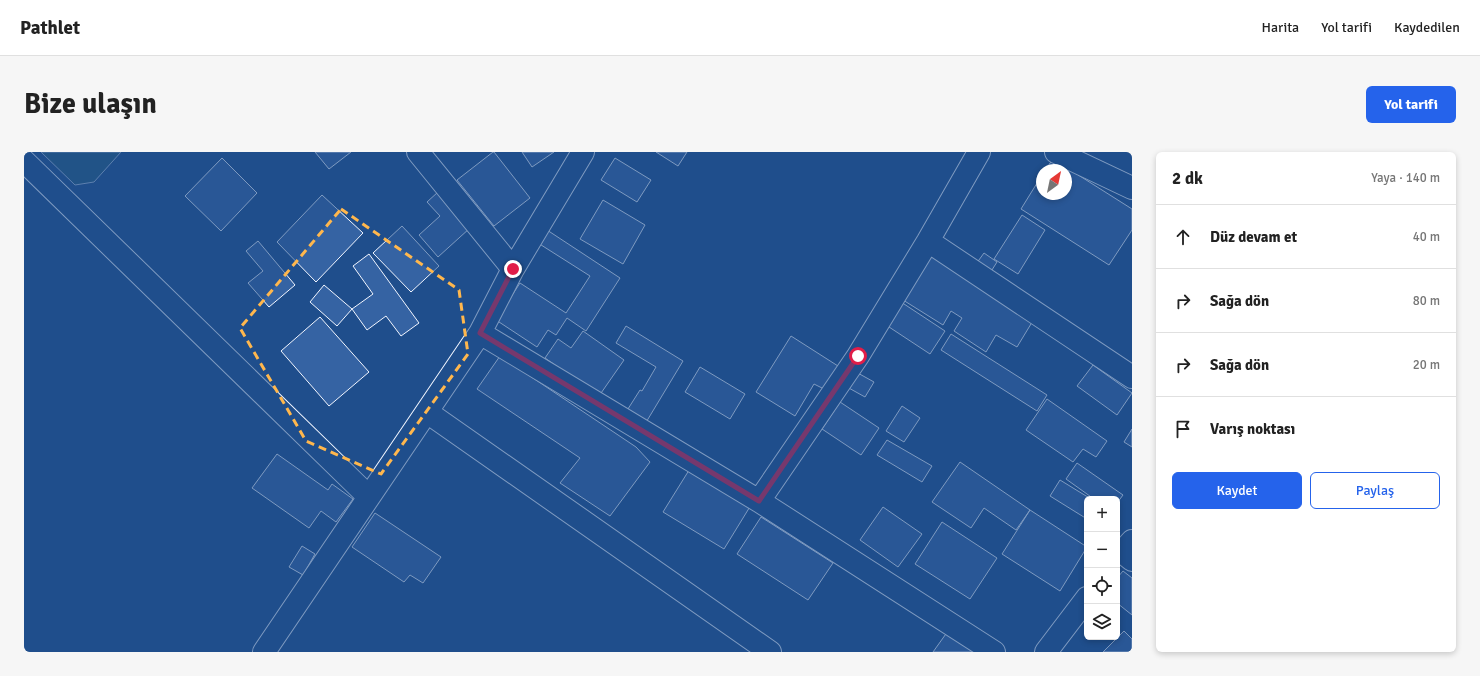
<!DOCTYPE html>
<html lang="tr">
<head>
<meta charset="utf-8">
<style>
  :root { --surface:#fff; --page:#f6f6f6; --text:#222; --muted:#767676; --line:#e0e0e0; --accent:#2563eb }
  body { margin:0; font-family:Signika,sans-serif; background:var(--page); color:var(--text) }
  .controls { position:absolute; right:12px; bottom:12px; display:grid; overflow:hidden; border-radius:6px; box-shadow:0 2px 6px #0003 }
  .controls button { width:36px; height:36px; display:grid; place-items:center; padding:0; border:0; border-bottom:1px solid var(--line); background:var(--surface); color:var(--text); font:20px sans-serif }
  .compass { position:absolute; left:1012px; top:12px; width:36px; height:36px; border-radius:50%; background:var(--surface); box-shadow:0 2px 6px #0003; rotate:33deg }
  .stop { position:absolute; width:12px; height:12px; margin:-9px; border:3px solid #e11d48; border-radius:50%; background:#fff }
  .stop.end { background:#e11d48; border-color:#fff; box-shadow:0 1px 4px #0008 }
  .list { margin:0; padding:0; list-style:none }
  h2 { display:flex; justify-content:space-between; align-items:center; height:52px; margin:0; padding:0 16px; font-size:17px }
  h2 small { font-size:13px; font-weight:400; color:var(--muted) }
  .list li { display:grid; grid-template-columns:26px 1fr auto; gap:12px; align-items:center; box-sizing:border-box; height:64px; padding:0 16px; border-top:1px solid var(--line) }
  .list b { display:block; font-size:15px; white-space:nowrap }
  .list em { font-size:13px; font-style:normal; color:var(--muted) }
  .actions { display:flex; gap:8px; padding:12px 16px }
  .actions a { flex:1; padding:9px 0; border:1px solid var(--accent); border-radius:6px; text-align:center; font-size:14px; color:var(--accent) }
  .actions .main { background:var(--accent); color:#fff }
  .icon { flex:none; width:22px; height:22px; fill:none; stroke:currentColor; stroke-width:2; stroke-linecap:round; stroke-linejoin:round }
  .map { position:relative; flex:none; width:1108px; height:500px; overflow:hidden; border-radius:6px }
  header { display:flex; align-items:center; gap:24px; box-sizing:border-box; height:56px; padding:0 20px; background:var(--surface); border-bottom:1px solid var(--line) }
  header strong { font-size:19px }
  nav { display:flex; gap:22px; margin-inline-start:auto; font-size:14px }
  .intro { display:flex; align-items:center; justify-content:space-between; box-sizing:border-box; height:96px; padding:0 24px }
  h1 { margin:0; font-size:28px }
  .button { padding:10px 18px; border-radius:6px; background:var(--accent); color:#fff; font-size:14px; font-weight:700 }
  main { display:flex; gap:24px; padding:0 24px }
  aside { flex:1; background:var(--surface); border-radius:6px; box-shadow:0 2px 6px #0003 }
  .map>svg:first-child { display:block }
</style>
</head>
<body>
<header>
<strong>Pathlet</strong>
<nav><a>Harita</a><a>Yol tarifi</a><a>Kaydedilen</a></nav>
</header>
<div class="intro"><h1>Bize ulaşın</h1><a class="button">Yol tarifi</a></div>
<main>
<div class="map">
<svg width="1108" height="500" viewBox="0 0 1108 500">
  <rect width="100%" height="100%" fill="#1f4e8c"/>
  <path fill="#245a82" stroke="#a8bbd7" d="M17,0H97L70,30L51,33Z"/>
  <path fill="#3563a3" stroke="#f2f6ff" d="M291,0H327L305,17Z
    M469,0H470L506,46L470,74L433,28Z
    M498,0H530L508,15Z
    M632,0H663L654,14Z
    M198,6L233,41L197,79L161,44Z
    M591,6L627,28L613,50L577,28Z
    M1029,7L1108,57V78L1085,113L997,57L1018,23V42H1042V18H1021Z
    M414,40L446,76L414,105L395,83L416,64L403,50Z
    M298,43L339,81L292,130L253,90Z
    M579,48L621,73L599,112L556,87Z
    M998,63L1021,78L994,122L970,107Z
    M378,74L415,114L387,140L349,101Z
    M523,78L596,126L562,179L543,166L532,183L524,178L513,195L472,168L496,131L542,161L566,124L514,91Z
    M234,89L271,133L245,155L224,131L239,119L222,99Z
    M960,101L973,110L966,121L952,112Z
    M345,102L395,171L377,184L362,164L343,178L328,157L349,142L329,114Z
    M907,102L1010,167L993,195L972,183L962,200L930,179L938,166L927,159L919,173L879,148Z
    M300,133L328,157L313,174L286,150Z
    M877,150L921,179L906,202L862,173Z
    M296,165L345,220L305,254L257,199Z
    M602,174L659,209L621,272L602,260L616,238L618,239L632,215L592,191Z
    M559,179L600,208L575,244L521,206L534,187L547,196Z
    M927,182L1023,243L1013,259L917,198Z
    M767,184L814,214L800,237L790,232L771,264L732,240Z
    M476,204L612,295L626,310L586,364L536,331L556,306L453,237Z
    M1069,213L1108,241L1093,263L1053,234Z
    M676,215L721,242L706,267L661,240Z
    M832,220L850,230L841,245L823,235Z
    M1023,247L1083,289L1072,305L1059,297L1049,310L1002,278Z
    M816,250L855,276L837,303L798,277Z
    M878,254L896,266L880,290L862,279Z
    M1108,277V295L1100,290Z
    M863,288L908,314L898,330L853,303Z
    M253,302L304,338L308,332L329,347L312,370L297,359L285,376L228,336Z
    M936,310L1006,358L992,378L960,356L947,376L908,350Z
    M1053,311L1099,343L1093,351V347H1070L1042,327Z
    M667,315L727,353L700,397L639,360Z
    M1036,328L1067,347H1063V367L1026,344Z
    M859,355L898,382L874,415L836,388Z
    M1006,358L1063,395L1036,439L978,402Z
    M351,361L417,405L399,431L386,423L380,430L328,395Z
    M737,365L809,411L784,448L713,402Z
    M918,370L973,406L946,447L891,412Z
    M278,394L291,402L279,423L265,415Z
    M1099,419L1108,426V463L1093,451V426Z
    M924,479L952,500H909Z
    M1100,479L1108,487V500H1079Z"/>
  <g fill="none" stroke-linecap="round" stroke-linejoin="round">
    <g stroke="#f2f6ff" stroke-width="24">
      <path id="minor" d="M394,0L489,117
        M1032,0L1108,36
        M0,9L345,345
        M904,89L1108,225
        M456,181L735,349L970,500
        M403,260L746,500
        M735,349L834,204L904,89L955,0
        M1108,389L1098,400L1108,408
        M240,500L456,181L489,117L559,0
        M1022,500L1063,446"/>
    </g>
    <use href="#minor" stroke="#1f4e8c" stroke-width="22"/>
  </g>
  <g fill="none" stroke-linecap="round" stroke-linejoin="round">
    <path stroke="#e11d48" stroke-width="5" d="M489,117L456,181L735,349L834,204"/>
  </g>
  <path d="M0 0H1108V500H0ZM317,57L435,138L444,202L357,322L282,289L216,176Z" fill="#1f4e8c" fill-opacity=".55" fill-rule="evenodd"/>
  <path fill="none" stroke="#ffb74d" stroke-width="3" stroke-dasharray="8 5" stroke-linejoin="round" d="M317,57L435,138L444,202L357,322L282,289L216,176Z"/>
</svg>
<div class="controls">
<button>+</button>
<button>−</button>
<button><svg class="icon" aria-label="locate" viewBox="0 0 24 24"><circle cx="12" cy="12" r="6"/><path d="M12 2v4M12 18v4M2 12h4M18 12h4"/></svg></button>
<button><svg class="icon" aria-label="layers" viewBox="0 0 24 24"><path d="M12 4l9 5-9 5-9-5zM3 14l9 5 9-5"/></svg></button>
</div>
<svg class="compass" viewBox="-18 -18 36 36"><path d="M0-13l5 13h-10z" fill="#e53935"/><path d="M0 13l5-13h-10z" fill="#767676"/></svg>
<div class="stop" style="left:834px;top:204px"></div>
<div class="stop end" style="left:489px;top:117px"></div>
</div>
<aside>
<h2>2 dk<small>Yaya · 140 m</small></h2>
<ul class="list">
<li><svg class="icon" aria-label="ahead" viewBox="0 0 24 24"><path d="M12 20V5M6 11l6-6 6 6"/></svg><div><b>Düz devam et</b></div><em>40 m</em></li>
<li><svg class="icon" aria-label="right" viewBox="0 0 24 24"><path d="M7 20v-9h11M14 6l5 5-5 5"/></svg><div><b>Sağa dön</b></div><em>80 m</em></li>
<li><svg class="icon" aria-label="right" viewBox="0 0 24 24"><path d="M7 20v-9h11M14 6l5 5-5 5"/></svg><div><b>Sağa dön</b></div><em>20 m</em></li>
<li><svg class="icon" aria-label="arrive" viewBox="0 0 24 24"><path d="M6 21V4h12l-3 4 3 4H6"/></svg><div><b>Varış noktası</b></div></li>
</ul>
<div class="actions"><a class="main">Kaydet</a><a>Paylaş</a></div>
</aside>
</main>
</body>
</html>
